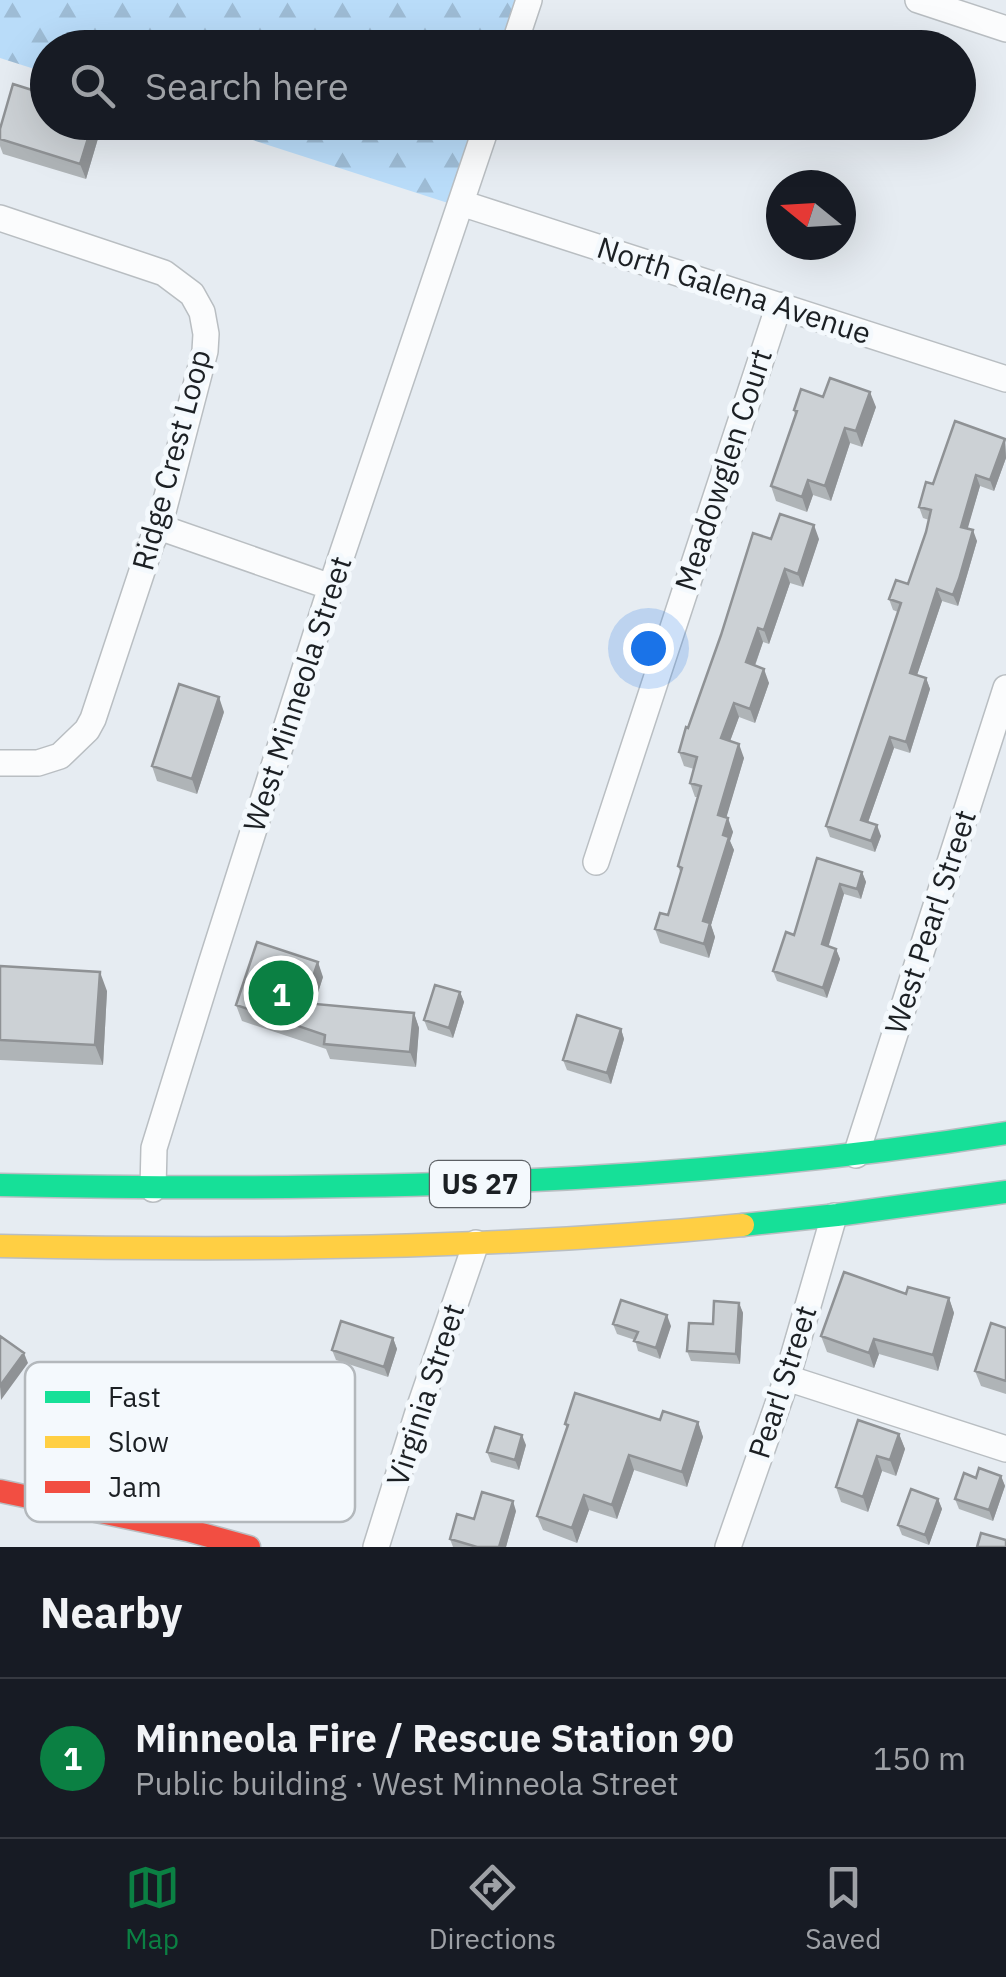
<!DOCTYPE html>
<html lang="en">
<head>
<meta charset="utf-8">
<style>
  :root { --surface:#171b24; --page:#242831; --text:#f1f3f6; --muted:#9ea1a6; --line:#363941; --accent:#0b8043 }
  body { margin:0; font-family:"IBM Plex Sans",sans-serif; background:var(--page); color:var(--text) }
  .compass { position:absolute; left:766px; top:170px; width:90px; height:90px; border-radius:50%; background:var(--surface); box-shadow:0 10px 40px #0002; rotate:288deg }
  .you { position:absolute; left:648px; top:648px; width:35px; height:35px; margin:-25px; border:8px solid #fff; border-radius:50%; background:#1a73e8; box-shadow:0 0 0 15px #1a73e833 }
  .badge { display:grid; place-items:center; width:65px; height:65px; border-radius:50%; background:var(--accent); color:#fff; font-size:32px; font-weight:700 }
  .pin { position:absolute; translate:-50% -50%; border:5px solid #fff; box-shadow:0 2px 10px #0006 }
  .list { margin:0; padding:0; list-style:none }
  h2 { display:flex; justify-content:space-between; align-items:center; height:130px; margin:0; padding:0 40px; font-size:42px }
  h2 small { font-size:32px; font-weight:400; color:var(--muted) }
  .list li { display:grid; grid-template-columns:65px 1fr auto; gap:30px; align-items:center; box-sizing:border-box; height:160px; padding:0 40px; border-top:2px solid var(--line) }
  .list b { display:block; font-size:38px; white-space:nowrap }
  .list p { margin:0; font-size:32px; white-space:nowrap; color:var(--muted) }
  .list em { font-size:32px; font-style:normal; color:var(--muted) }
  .icon { flex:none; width:55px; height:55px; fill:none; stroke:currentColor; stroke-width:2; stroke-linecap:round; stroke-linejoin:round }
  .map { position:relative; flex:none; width:1006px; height:1547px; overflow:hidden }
  .search { position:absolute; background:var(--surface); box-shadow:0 10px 40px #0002; left:30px; right:30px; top:30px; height:110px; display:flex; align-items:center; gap:25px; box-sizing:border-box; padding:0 35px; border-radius:55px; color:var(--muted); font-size:38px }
  .sheet { height:290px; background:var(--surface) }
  nav { display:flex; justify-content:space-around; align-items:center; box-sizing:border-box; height:140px; border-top:2px solid var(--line); background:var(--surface); font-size:28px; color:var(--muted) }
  nav a { display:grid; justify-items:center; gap:5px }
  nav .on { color:var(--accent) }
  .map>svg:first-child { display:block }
</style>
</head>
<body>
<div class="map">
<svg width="1006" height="1547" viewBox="0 0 1006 1547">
  <defs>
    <pattern id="forest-firs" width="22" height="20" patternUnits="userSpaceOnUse" patternTransform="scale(2.5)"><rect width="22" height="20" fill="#b9dcf9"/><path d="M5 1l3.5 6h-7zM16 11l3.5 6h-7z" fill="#9ebcd5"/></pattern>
  </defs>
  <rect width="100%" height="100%" fill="#e6ecf2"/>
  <path fill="url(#forest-firs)" d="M0,0H515L499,47L48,48L47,73L0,58Z
    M200,123H474L448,203Z"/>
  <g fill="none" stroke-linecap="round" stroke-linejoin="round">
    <g stroke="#b9bec2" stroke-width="28">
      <path id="street" d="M918,0L1006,29
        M513,48L529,0
        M461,203L1006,379
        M0,218L164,273L192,294L202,312L206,334L205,351L159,527L151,544L93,719L87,730L60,756L38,763H0
        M159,527L331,587
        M596,862L779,305
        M856,1155L1006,688
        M153,1189L154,1148L211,964L331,587L488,122
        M787,1378L1006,1449
        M376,1547L420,1406L476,1243
        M728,1547L787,1378L834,1216"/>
    </g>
    <g stroke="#b9bec2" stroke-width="25">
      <path id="fast" d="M0,1185C336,1192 674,1186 1006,1133
        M743,1225L837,1215L1006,1192"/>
    </g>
    <g stroke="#b9bec2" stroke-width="25">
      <path id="slow" d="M0,1246C248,1251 495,1249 743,1225"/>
    </g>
    <g stroke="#b9bec2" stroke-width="25">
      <path id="jam" d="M0,1491L187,1530L249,1547"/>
    </g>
    <use href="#street" stroke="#fbfcfd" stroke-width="25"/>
    <use href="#fast" stroke="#16e098" stroke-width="22"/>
    <use href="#slow" stroke="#ffcf43" stroke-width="22"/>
    <use href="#jam" stroke="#f24e42" stroke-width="22"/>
  </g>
  <path fill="#afb4b7" d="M102,125L86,179L3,154L0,146V129Z
    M823,397L876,407L862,447L850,443L831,501L813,495L807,512L776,501L771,486L795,415L794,410Z
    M1005,439L1006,458L994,491L980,486L967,529L977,541L958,606L942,601L917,675L926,678L930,689L910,753L894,748L868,822L881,836L875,852L830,837L826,826L898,612L893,610L889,599L908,584L926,532L929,520L923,518L919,507Z
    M771,539H819L803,587L790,583L769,644L763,642L755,666L769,683L755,723L739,717L730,741L744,758L726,817L733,832L730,841L734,850L711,925L715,937L709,958L660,943L655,929L668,915L681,874L678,866L698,797H695L690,783L694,769L684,766L679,752Z
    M224,712L197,794L157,781L152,766Z
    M817,858L862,872L866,882L861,899L844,894L828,946L836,949L840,959L827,998L777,981L773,971L794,935Z
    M0,966L107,991L103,1065L0,1060Z
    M323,977L314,1004L414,1013L419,1028L416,1067L330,1059L326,1049L242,1021L236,1005Z
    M460,992L464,1002L453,1038L428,1030L424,1020Z
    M621,1029L624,1039L611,1084L567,1070L563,1060Z
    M906,1294L949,1298L954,1313L938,1371L879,1354L874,1368L827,1352L821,1336Z
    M739,1303L743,1313L740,1364L691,1361L687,1351L713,1324Z
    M613,1324L671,1326L660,1359L638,1351L635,1340L617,1334Z
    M1006,1328V1394L981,1386L975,1371Z
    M393,1338L397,1349L388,1377L336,1360L332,1350Z
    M150,1369L155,1385V1390L252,1394L258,1409L256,1446L153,1442L148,1426L91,1424L86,1409Z
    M660,1420L698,1422L703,1437L687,1487L634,1470L617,1519L589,1510L577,1543L543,1530L537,1516L567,1429L565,1424Z
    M899,1434L905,1449L896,1476L882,1471L868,1512L841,1502L836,1487Z
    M526,1445L519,1470L491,1462L487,1452Z
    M1001,1476L1005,1486L993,1521L959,1509L955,1499L976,1478Z
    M938,1499L942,1509L929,1545L902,1535L898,1525Z
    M516,1511L506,1547H453L450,1539L474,1519Z"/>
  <path fill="#8f9295" d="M93,122H101L102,125L86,179L80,164Z
    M870,392L876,407L862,447L856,431Z
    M845,428L850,443L831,501L825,486Z
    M1005,439L1006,458L994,491L990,480Z
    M976,475L980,486L965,538L961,527Z
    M808,480L813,495L807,512L802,497Z
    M814,525L819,539L803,587L798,574Z
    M973,530L977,541L958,606L953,595Z
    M785,569L790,583L769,644L764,630Z
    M937,589L942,601L914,684L910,673Z
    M758,628L763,642L751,676L746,662Z
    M764,669L769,683L755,723L750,709Z
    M926,678L930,689L910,753L906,742Z
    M219,697L224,712L197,794L192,779Z
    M734,703L739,717L726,752L721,738Z
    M890,737L894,748L865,831L861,820Z
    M739,744L744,758L723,829L718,815Z
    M728,818L733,832L730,841L734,850L711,925L715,937L709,958L704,944L703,921Z
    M877,825L881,836L875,852L871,841Z
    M862,872L866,882L861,899L857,889Z
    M840,884L844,894L826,955L822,944Z
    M836,949L840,959L827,998L823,988Z
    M318,962L323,977L310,1018L304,1003Z
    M100,972L107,991L103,1065L95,1045Z
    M460,992L464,1002L453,1038L449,1028Z
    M414,1013L419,1028L416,1067L410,1052Z
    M621,1029L624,1039L611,1084L607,1073Z
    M949,1298L954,1313L938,1371L933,1355Z
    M739,1303L743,1313L740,1364L736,1354Z
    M667,1315L671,1326L660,1359L656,1348Z
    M393,1338L397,1349L388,1377L384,1367Z
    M874,1339L879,1354L874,1368L869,1353Z
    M24,1353L28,1363L1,1400L0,1386Z
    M150,1369L155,1385V1405L149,1390Z
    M252,1394L258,1409L256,1446L251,1430Z
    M698,1422L703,1437L687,1487L682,1472Z
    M899,1434L905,1449L896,1476L890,1460Z
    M522,1435L526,1445L519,1470L515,1460Z
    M629,1455L634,1470L617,1519L612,1505Z
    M877,1456L882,1471L868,1512L863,1497Z
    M1001,1476L1005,1486L993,1521L989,1510Z
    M584,1495L589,1510L577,1543L572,1528Z
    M938,1499L942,1509L929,1545L925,1535Z
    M513,1501L516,1511L506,1547H499Z"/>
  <path fill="#ccd1d5" stroke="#8f9295" stroke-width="2.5" d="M13,84L48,95V122H93L80,164L0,139V129Z
    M830,378L870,392L856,431L845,428L825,486L808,480L802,497L771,486L797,411L794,410L801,389L823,397Z
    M955,421L1005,439L990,480L976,475L961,527L973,530L959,579L953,595L937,589L910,673L926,678L906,742L890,737L861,820L877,825L871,841L826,826L901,603L889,599L896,580L908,584L926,532L931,510L919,507L926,482L933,484Z
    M780,514L814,525L798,574L785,569L764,630L758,628L746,662L764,669L750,709L734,703L721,738L739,744L718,815L728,818L723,835L729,837L703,921L710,923L704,944L655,929L660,913L668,915L682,868L678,866L701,786L690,783L697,757L679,752L686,727L688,728L721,635L753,533L771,539Z
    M179,684L219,697L192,779L152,766Z
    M817,858L862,872L857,889L840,884L822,944L836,949L823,988L773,971L786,932L794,935Z
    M257,942L318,962L304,1003L414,1013L410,1052L324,1044L325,1035L236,1005Z
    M0,966L100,972L95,1045L0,1040Z
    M435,985L460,992L449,1028L424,1020Z
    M577,1015L621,1029L607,1073L563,1060Z
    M844,1272L906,1294L908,1287L949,1298L933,1355L874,1339L869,1353L821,1336Z
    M621,1300L667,1315L656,1348L634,1341L638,1332L613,1324Z
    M714,1301L739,1303L736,1354L687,1351L689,1323L713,1324Z
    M341,1321L393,1338L384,1367L332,1350Z
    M991,1323L1006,1328V1381L975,1371Z
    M0,1336L24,1353L0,1386Z
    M575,1393L660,1420L663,1411L698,1422L682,1472L629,1455L612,1505L584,1495L572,1528L537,1516L568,1425L565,1424Z
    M858,1420L899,1434L890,1460L877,1456L863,1497L836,1487Z
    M495,1427L522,1435L515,1460L487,1452Z
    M979,1468L1001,1476L989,1510L955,1499L964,1473L976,1478Z
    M911,1489L938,1499L925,1535L898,1525Z
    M482,1492L513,1501L499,1547H477L450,1539L457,1514L474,1519Z
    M981,1533L1006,1540V1547H977Z"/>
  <g text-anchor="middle" stroke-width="10" stroke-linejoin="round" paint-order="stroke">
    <rect fill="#f4f9fd" stroke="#5d6165" stroke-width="2.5" x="430" y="1161" width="100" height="46" rx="8"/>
    <g font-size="28" font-weight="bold" fill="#1c2024">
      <text x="480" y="1194">US 27</text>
    </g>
    <g font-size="30" fill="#1c2024" stroke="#f4f9fd">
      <text transform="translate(734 291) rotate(18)" y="10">North Galena Avenue</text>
      <text transform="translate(172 460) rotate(-75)" y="10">Ridge Crest Loop</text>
      <text transform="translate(724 470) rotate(-72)" y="10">Meadowglen Court</text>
      <text transform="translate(298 694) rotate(-72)" y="10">West Minneola Street</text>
      <text transform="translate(931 922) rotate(-72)" y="10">West Pearl Street</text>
      <text transform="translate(783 1382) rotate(-72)" y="10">Pearl Street</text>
      <text transform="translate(426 1395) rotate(-72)" y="10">Virginia Street</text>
    </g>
  </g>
  <rect x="25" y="1362" width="330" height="160" rx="15" fill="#f4f9fd" stroke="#b3b8bc" stroke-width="2.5"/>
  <rect x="45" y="1391" width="45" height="12" fill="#16e098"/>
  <rect x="45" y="1436" width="45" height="12" fill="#ffcf43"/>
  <rect x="45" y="1481" width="45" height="12" fill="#f24e42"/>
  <g font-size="28" fill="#1c2024">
    <text x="108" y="1407">Fast</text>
    <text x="108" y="1452">Slow</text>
    <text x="108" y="1497">Jam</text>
  </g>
</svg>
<svg class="compass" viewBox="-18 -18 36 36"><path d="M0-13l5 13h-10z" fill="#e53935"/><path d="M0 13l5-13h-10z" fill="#9ea1a6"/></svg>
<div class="you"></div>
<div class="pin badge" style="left:281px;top:993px">1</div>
<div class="search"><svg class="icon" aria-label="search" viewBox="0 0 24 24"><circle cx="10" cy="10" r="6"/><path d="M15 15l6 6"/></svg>Search here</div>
</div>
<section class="sheet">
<h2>Nearby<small></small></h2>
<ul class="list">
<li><span class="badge">1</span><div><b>Minneola Fire / Rescue Station 90</b><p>Public building · West Minneola Street</p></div><em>150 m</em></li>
</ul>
</section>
<nav>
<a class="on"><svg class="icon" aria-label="map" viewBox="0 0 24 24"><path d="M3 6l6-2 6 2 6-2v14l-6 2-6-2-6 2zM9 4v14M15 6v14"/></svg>Map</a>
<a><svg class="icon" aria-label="directions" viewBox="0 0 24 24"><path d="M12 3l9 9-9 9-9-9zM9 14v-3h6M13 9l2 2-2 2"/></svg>Directions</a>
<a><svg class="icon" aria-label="saved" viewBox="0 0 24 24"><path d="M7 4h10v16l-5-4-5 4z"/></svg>Saved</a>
</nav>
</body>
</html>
